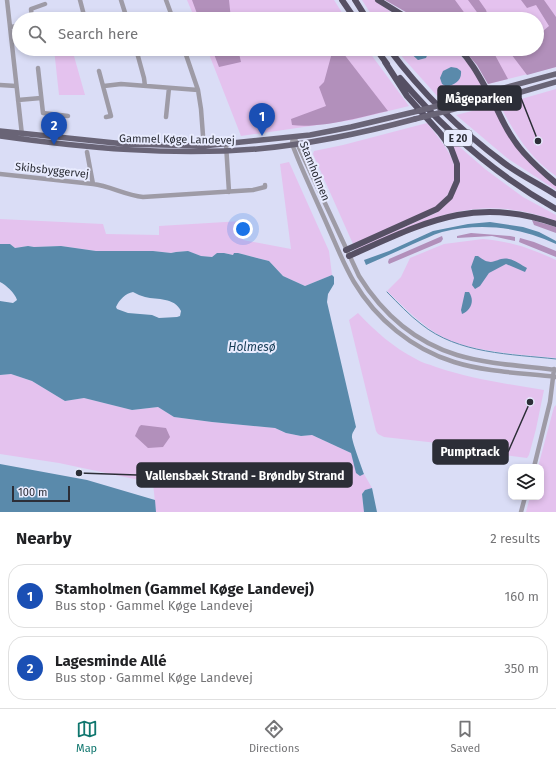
<!DOCTYPE html>
<html lang="en">
<head>
<meta charset="utf-8">
<style>
  :root { --surface:#fff; --page:#f2f2f2; --text:#202124; --muted:#757577; --line:#e0e0e0; --accent:#0f766e }
  body { margin:0; font-family:"Fira Sans",sans-serif; background:var(--page); color:var(--text) }
  .controls { position:absolute; right:12px; bottom:12px; display:grid; overflow:hidden; border-radius:8px; box-shadow:0 2px 6px #0003 }
  .controls button { width:36px; height:36px; display:grid; place-items:center; padding:0; border:0; border-bottom:1px solid var(--line); background:var(--surface); color:var(--text); font:20px sans-serif }
  .scale { position:absolute; left:12px; bottom:10px; width:58px; box-sizing:border-box; padding-left:4px; border:2px solid #2c2e37; border-top:0; font-size:11px; line-height:14px; white-space:nowrap; color:#2c2e37; -webkit-text-stroke:3px #e8ebfe; paint-order:stroke }
  .you { position:absolute; left:243px; top:229px; width:14px; height:14px; margin:-10px; border:3px solid #fff; border-radius:50%; background:#1a73e8; box-shadow:0 0 0 6px #1a73e833 }
  .badge { display:grid; place-items:center; width:26px; height:26px; border-radius:50%; background:var(--accent); color:#fff; font-size:13px; font-weight:700 }
  .pin { position:absolute; translate:-50% -33px; filter:drop-shadow(0 1px 2px #0008) }
  .pin::after { content:''; position:absolute; top:21px; width:14px; height:12px; background:inherit; clip-path:polygon(0 0,100% 0,50% 100%) }
  .list { margin:0; padding:0; list-style:none }
  h2 { display:flex; justify-content:space-between; align-items:center; height:52px; margin:0; padding:0 16px; font-size:17px }
  h2 small { font-size:13px; font-weight:400; color:var(--muted) }
  .list li { display:grid; grid-template-columns:26px 1fr auto; gap:12px; align-items:center; box-sizing:border-box; height:64px; margin:0 8px 8px; padding:0 8px; border:1px solid var(--line); border-radius:16px }
  .list b { display:block; font-size:15px; white-space:nowrap }
  .list p { margin:0; font-size:13px; white-space:nowrap; color:var(--muted) }
  .list em { font-size:13px; font-style:normal; color:var(--muted) }
  .icon { flex:none; width:22px; height:22px; fill:none; stroke:currentColor; stroke-width:2; stroke-linecap:round; stroke-linejoin:round }
  .map { position:relative; flex:none; width:556px; height:512px; overflow:hidden }
  .search { position:absolute; background:var(--surface); box-shadow:0 2px 6px #0003; left:12px; right:12px; top:12px; height:44px; display:flex; align-items:center; gap:10px; box-sizing:border-box; padding:0 14px; border-radius:22px; color:var(--muted); font-size:15px }
  .sheet { height:196px; background:var(--surface) }
  nav { display:flex; justify-content:space-around; align-items:center; box-sizing:border-box; height:56px; border-top:1px solid var(--line); background:var(--surface); font-size:11px; color:var(--muted) }
  nav a { display:grid; justify-items:center; gap:2px }
  nav .on { color:var(--accent) }
  .map>svg:first-child { display:block }
</style>
</head>
<body>
<div class="map">
<svg width="556" height="512" viewBox="0 0 556 512">
  <rect width="100%" height="100%" fill="#daddf6"/>
  <path fill="#e4c2ee" d="M187,0H334L346,19H195Z
    M362,0H375L391,12L404,19H374Z
    M385,0H556V67L488,84L477,65L463,49H537V19H418Z
    M54,49H72L85,95H59Z
    M207,49H367L409,106L352,120L241,136Z
    M396,49H453L471,66L482,86L439,98L404,59Z
    M556,89V176C530,158 514,133 500,105Z
    M492,106C512,136 526,165 556,185V190L507,158L456,115Z
    M427,123C451,153 472,176 435,208L353,244L313,154L314,151L343,145Z
    M446,135L485,169L523,197L556,215V221C476,191 428,219 355,251V249L436,213C452,201 465,183 458,161C455,153 449,144 445,136Z
    M289,162L329,251L332,275L305,286L283,276L269,261L238,253L233,255L224,253H217L212,257L201,256L187,251L176,252L171,253L153,251H96L61,246L34,247L28,246L15,248L10,244H0V219L103,224L106,234L159,235V226L242,221L243,240L291,249L280,164Z
    M483,239C513,242 529,248 556,260V358C524,355 472,352 444,338C422,326 405,308 387,291L401,277L410,258L444,244Z
    M358,313C375,331 394,348 416,359C422,363 429,364 436,367C471,379 508,384 544,390L536,429L529,455L527,458L444,447L437,443L384,437L378,434L376,431L349,320Z
    M11,374L32,381L65,401L84,398L132,410L158,407L174,417L212,422L275,428L286,433L301,436L312,435L351,453L355,467L360,475L364,474L372,488L365,490L362,494L364,512H156L153,483L59,463L0,454V375Z
    M556,405V512H526L530,497H541V467H538L554,407Z"/>
  <path fill="#b290bb" d="M192,0H229L231,19H199Z
    M385,0H455L466,15L459,19H418Z
    M468,0H479L486,10L489,19H482Z
    M521,0H544L556,17V67L527,75L508,50L537,49V36L549,26L536,5L527,8Z
    M212,49H238L241,62L219,67Z
    M333,49H340L388,111C361,117 319,129 292,125L291,119L326,106L319,87L324,82Z
    M463,49H483L488,54L495,55L508,79L488,84L477,65Z
    M532,220L556,227V233L534,225Z
    M471,233L510,236L515,237V241L492,236L457,238V236Z
    M442,236L443,239L441,242L389,264L388,262L389,259Z
    M520,238L534,242L556,251V257L519,242Z
    M141,425L166,428L170,437L163,447L148,448L135,436L139,427Z"/>
  <path fill="#5a8aab" fill-rule="evenodd" d="M406,49H429V51L426,58L418,60Z
    M451,67L457,68L461,71C462,81 455,84 447,87L442,84L440,78L443,71Z
    M490,222L523,227L539,232L556,241V244C520,227 481,222 442,232C432,235 423,240 413,244C398,251 382,258 366,265L364,260L389,251L433,231L468,224Z
    M0,244H10L15,248L28,246L34,247L61,246L96,251H153L171,253L176,252L188,251L201,256L212,257L217,253H224L233,255L234,253H238L269,261L283,276L305,286L332,275L334,277V284L328,294L327,302L356,427C355,429 352,433 352,436C351,439 362,468 364,474L360,476L356,473L351,453L312,435L301,436L286,433L275,428L212,422L174,417L158,407L132,410L84,398L65,401L32,381L11,374L0,375V301L13,303L17,300C15,293 6,285 0,282ZM133,292C137,294 141,296 145,297C158,300 174,297 181,311L180,316L177,317L159,318L152,315L128,313L117,309L116,307C119,300 126,293 133,292Z
    M475,256H478C494,269 496,256 509,259C515,260 521,265 527,268L525,272L506,264L489,273L480,286L475,289L472,285L474,278L471,267Z
    M465,292H469C475,301 471,310 462,314L461,310Z
    M0,464L87,480L155,500L156,512H0Z
    M372,488L377,512H364L362,494L365,490Z"/>
  <g fill="none" stroke-linecap="round" stroke-linejoin="round">
    <path stroke="#5a8aab" stroke-width="1" d="M387,292C398,303 409,315 421,324C458,354 511,354 556,359"/>
    <path stroke="#9e9ba6" stroke-width="4.5" d="M7,0L22,135
      M80,0L85,19
      M121,0L127,19
      M166,0L173,19
      M32,19L31,9L45,4
      M10,27L19,26
      M136,49L144,78L145,86
      M184,49L198,90L201,109L204,149
      M38,68L43,113L68,116
      M99,71L111,116L106,117
      M0,85L16,86
      M104,86L121,84L198,90
      M18,100L41,98
      M166,117L169,88
      M293,137L292,144L298,159C308,183 319,206 329,229C337,247 344,265 354,282C376,319 412,349 454,362C486,372 522,373 556,377
      M296,141L359,276C382,313 415,342 457,355C487,364 524,366 556,370
      M226,144L229,192
      M0,174L93,184L87,152
      M93,184C110,186 125,195 143,197L253,190L265,187V185
      M534,467L550,402L554,369
      M521,512L525,497"/>
    <path stroke="#696476" stroke-width="5.5" d="M456,101L556,74
      M462,107L497,99L556,82
      M0,131L125,144L203,146L310,135L351,127L418,111
      M0,136C85,148 172,156 257,149C311,144 363,133 415,119"/>
    <path stroke="#565064" stroke-width="6" d="M342,0L355,19
      M355,0L367,19
      M378,0L409,19
      M376,49L387,64
      M389,49C421,92 461,131 504,163C520,175 539,184 556,195
      M459,49C472,62 479,76 488,92
      M400,78C444,130 496,175 556,209
      M493,100C501,119 510,138 524,153C534,164 545,174 556,183
      M346,250L437,209L450,197L457,181V164L451,148L440,133L407,96L385,62
      M349,256C424,223 473,195 556,224"/>
    <path stroke="#696476" stroke-width="5.5" d="M418,111L456,101
      M415,119L462,107"/>
  </g>
  <g text-anchor="middle" stroke-width="4" stroke-linejoin="round" paint-order="stroke">
    <rect fill="#e8ebfe" stroke="#646773" stroke-width="1" x="444" y="130" width="28" height="16" rx="3"/>
    <g font-size="10" font-weight="bold" fill="#2c2e37">
      <text x="458" y="142">E 20</text>
    </g>
    <g font-size="11" fill="#2c2e37" stroke="#e8ebfe">
      <text transform="translate(177 139) rotate(1)" y="4">Gammel Køge Landevej</text>
      <text transform="translate(52 170) rotate(6)" y="4">Skibsbyggervej</text>
      <text transform="translate(315 171) rotate(68)" y="4">Stamholmen</text>
    </g>
    <g font-size="12" font-style="italic" fill="#163d56" stroke="#e8ebfe">
      <text x="252" y="351">Holmesø</text>
    </g>
  </g>
  <path fill="none" stroke="#2c2e37" stroke-width="1.5" d="M538 141L521 98M530 402L508 452M79 473L137 475"/>
  <g fill="#2c2e37" stroke="#e8ebfe" stroke-width="1.5">
    <circle cx="538" cy="141" r="4"/>
    <circle cx="530" cy="402" r="4"/>
    <circle cx="79" cy="473" r="4"/>
  </g>
  <g fill="#2c2e37" stroke="#2c2e37" stroke-width="1.5">
    <rect x="438" y="86" width="83" height="24" rx="4"/>
    <rect x="433" y="440" width="75" height="24" rx="4"/>
    <rect x="137" y="463" width="215" height="24" rx="4"/>
  </g>
  <g font-size="12" text-anchor="middle" font-weight="bold" fill="#fff">
    <text x="479" y="103">Mågeparken</text>
    <text x="470" y="456">Pumptrack</text>
    <text x="245" y="480">Vallensbæk Strand - Brøndby Strand</text>
  </g>
</svg>
<div class="controls">
<button><svg class="icon" aria-label="layers" viewBox="0 0 24 24"><path d="M12 4l9 5-9 5-9-5zM3 14l9 5 9-5"/></svg></button>
</div>
<div class="scale">100 m</div>
<div class="you"></div>
<div class="pin badge" style="left:262px;top:136px;background:#1a4fb4">1</div>
<div class="pin badge" style="left:54px;top:145px;background:#1a4fb4">2</div>
<div class="search"><svg class="icon" aria-label="search" viewBox="0 0 24 24"><circle cx="10" cy="10" r="6"/><path d="M15 15l6 6"/></svg>Search here</div>
</div>
<section class="sheet">
<h2>Nearby<small>2 results</small></h2>
<ul class="list">
<li><span class="badge" style="background:#1a4fb4">1</span><div><b>Stamholmen (Gammel Køge Landevej)</b><p>Bus stop · Gammel Køge Landevej</p></div><em>160 m</em></li>
<li><span class="badge" style="background:#1a4fb4">2</span><div><b>Lagesminde Allé</b><p>Bus stop · Gammel Køge Landevej</p></div><em>350 m</em></li>
</ul>
</section>
<nav>
<a class="on"><svg class="icon" aria-label="map" viewBox="0 0 24 24"><path d="M3 6l6-2 6 2 6-2v14l-6 2-6-2-6 2zM9 4v14M15 6v14"/></svg>Map</a>
<a><svg class="icon" aria-label="directions" viewBox="0 0 24 24"><path d="M12 3l9 9-9 9-9-9zM9 14v-3h6M13 9l2 2-2 2"/></svg>Directions</a>
<a><svg class="icon" aria-label="saved" viewBox="0 0 24 24"><path d="M7 4h10v16l-5-4-5 4z"/></svg>Saved</a>
</nav>
</body>
</html>
